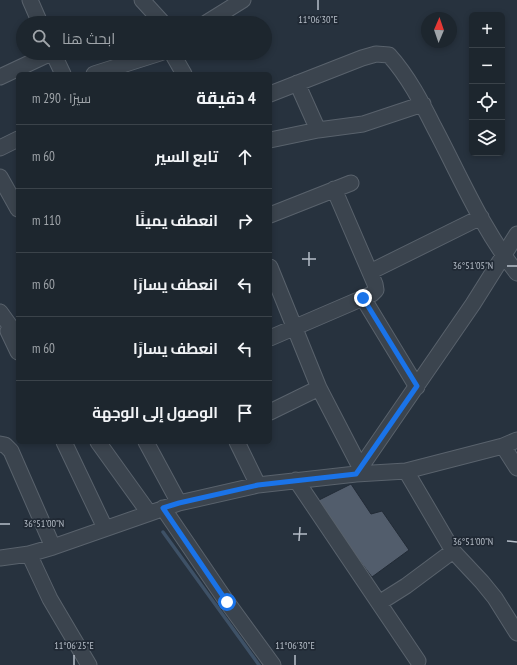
<!DOCTYPE html>
<html lang="ar">
<head>
<meta charset="utf-8">
<style>
  :root { --surface:#1d262e; --page:#252e36; --text:#f1f3f6; --muted:#a0a5aa; --line:#3b434a }
  body { margin:0; font-family:"PT Sans Narrow",Cairo,sans-serif; background:var(--page); color:var(--text); direction:rtl }
  .controls { position:absolute; right:12px; top:12px; display:grid; overflow:hidden; border-radius:6px; box-shadow:0 2px 6px #0003 }
  .controls button { width:36px; height:36px; display:grid; place-items:center; padding:0; border:0; border-bottom:1px solid var(--line); background:var(--surface); color:var(--text); font:20px sans-serif }
  .compass { position:absolute; left:421px; top:12px; width:36px; height:36px; border-radius:50%; background:var(--surface); box-shadow:0 2px 6px #0003; rotate:2deg }
  .stop { position:absolute; width:12px; height:12px; margin:-9px; border:3px solid #1a73e8; border-radius:50%; background:#fff }
  .stop.end { background:#1a73e8; border-color:#fff; box-shadow:0 1px 4px #0008 }
  .list { margin:0; padding:0; list-style:none }
  h2 { display:flex; justify-content:space-between; align-items:center; height:52px; margin:0; padding:0 16px; font-size:17px }
  h2 small { font-size:13px; font-weight:400; color:var(--muted) }
  .list li { display:grid; grid-template-columns:26px 1fr auto; gap:12px; align-items:center; box-sizing:border-box; height:64px; padding:0 16px; border-top:1px solid var(--line) }
  .list b { display:block; font-size:15px; white-space:nowrap }
  .list em { font-size:13px; font-style:normal; color:var(--muted) }
  .icon { flex:none; width:22px; height:22px; fill:none; stroke:currentColor; stroke-width:2; stroke-linecap:round; stroke-linejoin:round }
  .map { position:relative; flex:none; width:517px; height:665px; overflow:hidden; direction:ltr }
  .search { position:absolute; background:var(--surface); box-shadow:0 2px 6px #0003; left:16px; top:16px; width:256px; height:44px; display:flex; align-items:center; gap:10px; box-sizing:border-box; padding:0 14px; border-radius:22px; color:var(--muted); font-size:15px }
  .panel { position:absolute; background:var(--surface); box-shadow:0 2px 6px #0003; left:16px; top:72px; width:256px; height:372px; border-radius:6px; direction:rtl }
  .map>svg:first-child { display:block }
</style>
</head>
<body>
<div class="map">
<svg width="517" height="665" viewBox="0 0 517 665">
  <rect width="100%" height="100%" fill="#27323e"/>
  <g fill="none" stroke-linecap="round" stroke-linejoin="round">
    <path stroke="#3e5166" stroke-width="3.5" d="M163,532L259,665"/>
  </g>
  <path fill="#525d6c" stroke="#222b36" d="M351,484L371,514L382,511L409,550L372,577L315,502Z"/>
  <g fill="none" stroke-linecap="round" stroke-linejoin="round">
    <g stroke="#59626c" stroke-width="17">
      <path id="minor" d="M30,0L40,23
        M142,0L163,23
        M206,23L243,0
        M53,53L63,74
        M172,53L184,74
        M94,74L160,53
        M0,77L51,53
        M297,83L318,130
        M270,94L362,58L376,54L389,55C408,76 422,103 434,127C460,176 482,229 517,273
        M270,140L318,130L363,124L423,104
        M0,148L18,139
        M0,177L18,209
        M270,215L351,183
        M270,267L319,388L360,467
        M370,272L481,217
        M363,298L417,387
        M0,312L18,337
        M8,331L18,352
        M270,338L363,298L372,294L376,290L375,284L334,189
        M270,412L319,388
        M64,442L105,528
        M98,442L149,513
        M146,442L179,503
        M237,442L258,485
        M0,444L5,445L11,451L53,547
        M503,446L517,468
        M406,471L453,551L482,582L495,598L517,633
        M356,474L473,304L517,234
        M296,480L418,661
        M163,508L227,602L273,665
        M29,554L50,599L89,665
        M0,558L29,554L53,547L179,503L258,485L356,474L406,471L503,446L517,440
        M379,603L406,586L453,551"/>
    </g>
    <use href="#minor" stroke="#3b444e" stroke-width="15"/>
  </g>
  <g fill="none" stroke-linecap="round" stroke-linejoin="round">
    <path stroke="#1a73e8" stroke-width="5" d="M227,602L163,508L179,503L258,485L356,474L417,386L363,298"/>
  </g>
  <path fill="none" stroke="#b7bfc9" stroke-width="1.5" d="M318,10V0M302,259H316M309,266V252M507,266H517M0,524H10M293,534H307M299,541L300,527M507,541L517,542M74,665V655M295,665V655"/>
  <g font-size="10" text-anchor="middle" fill="#b7bfc9" stroke="#202934" stroke-width="3.5" stroke-linejoin="round" paint-order="stroke">
    <text x="318" y="23">11°06'30"E</text>
    <text x="473" y="269">36°51'05"N</text>
    <text x="44" y="527">36°51'00"N</text>
    <text x="473" y="545">36°51'00"N</text>
    <text x="74" y="649">11°06'25"E</text>
    <text x="295" y="649">11°06'30"E</text>
  </g>
</svg>
<div class="controls">
<button>+</button>
<button>−</button>
<button><svg class="icon" aria-label="locate" viewBox="0 0 24 24"><circle cx="12" cy="12" r="6"/><path d="M12 2v4M12 18v4M2 12h4M18 12h4"/></svg></button>
<button><svg class="icon" aria-label="layers" viewBox="0 0 24 24"><path d="M12 4l9 5-9 5-9-5zM3 14l9 5 9-5"/></svg></button>
</div>
<svg class="compass" viewBox="-18 -18 36 36"><path d="M0-13l5 13h-10z" fill="#e53935"/><path d="M0 13l5-13h-10z" fill="#a0a5aa"/></svg>
<div class="stop" style="left:227px;top:602px"></div>
<div class="stop end" style="left:363px;top:298px"></div>
<div class="search"><svg class="icon" aria-label="search" viewBox="0 0 24 24"><circle cx="10" cy="10" r="6"/><path d="M15 15l6 6"/></svg>ابحث هنا</div>
<section class="panel">
<h2>4 دقيقة<small>سيرًا · 290 m</small></h2>
<ul class="list">
<li><svg class="icon" aria-label="ahead" viewBox="0 0 24 24"><path d="M12 20V5M6 11l6-6 6 6"/></svg><div><b>تابع السير</b></div><em>60 m</em></li>
<li><svg class="icon" aria-label="right" viewBox="0 0 24 24"><path d="M7 20v-9h11M14 6l5 5-5 5"/></svg><div><b>انعطف يمينًا</b></div><em>110 m</em></li>
<li><svg class="icon" aria-label="left" viewBox="0 0 24 24"><path d="M17 20v-9H6M10 6l-5 5 5 5"/></svg><div><b>انعطف يسارًا</b></div><em>60 m</em></li>
<li><svg class="icon" aria-label="left" viewBox="0 0 24 24"><path d="M17 20v-9H6M10 6l-5 5 5 5"/></svg><div><b>انعطف يسارًا</b></div><em>60 m</em></li>
<li><svg class="icon" aria-label="arrive" viewBox="0 0 24 24"><path d="M6 21V4h12l-3 4 3 4H6"/></svg><div><b>الوصول إلى الوجهة</b></div></li>
</ul>
</section>
</div>
</body>
</html>
